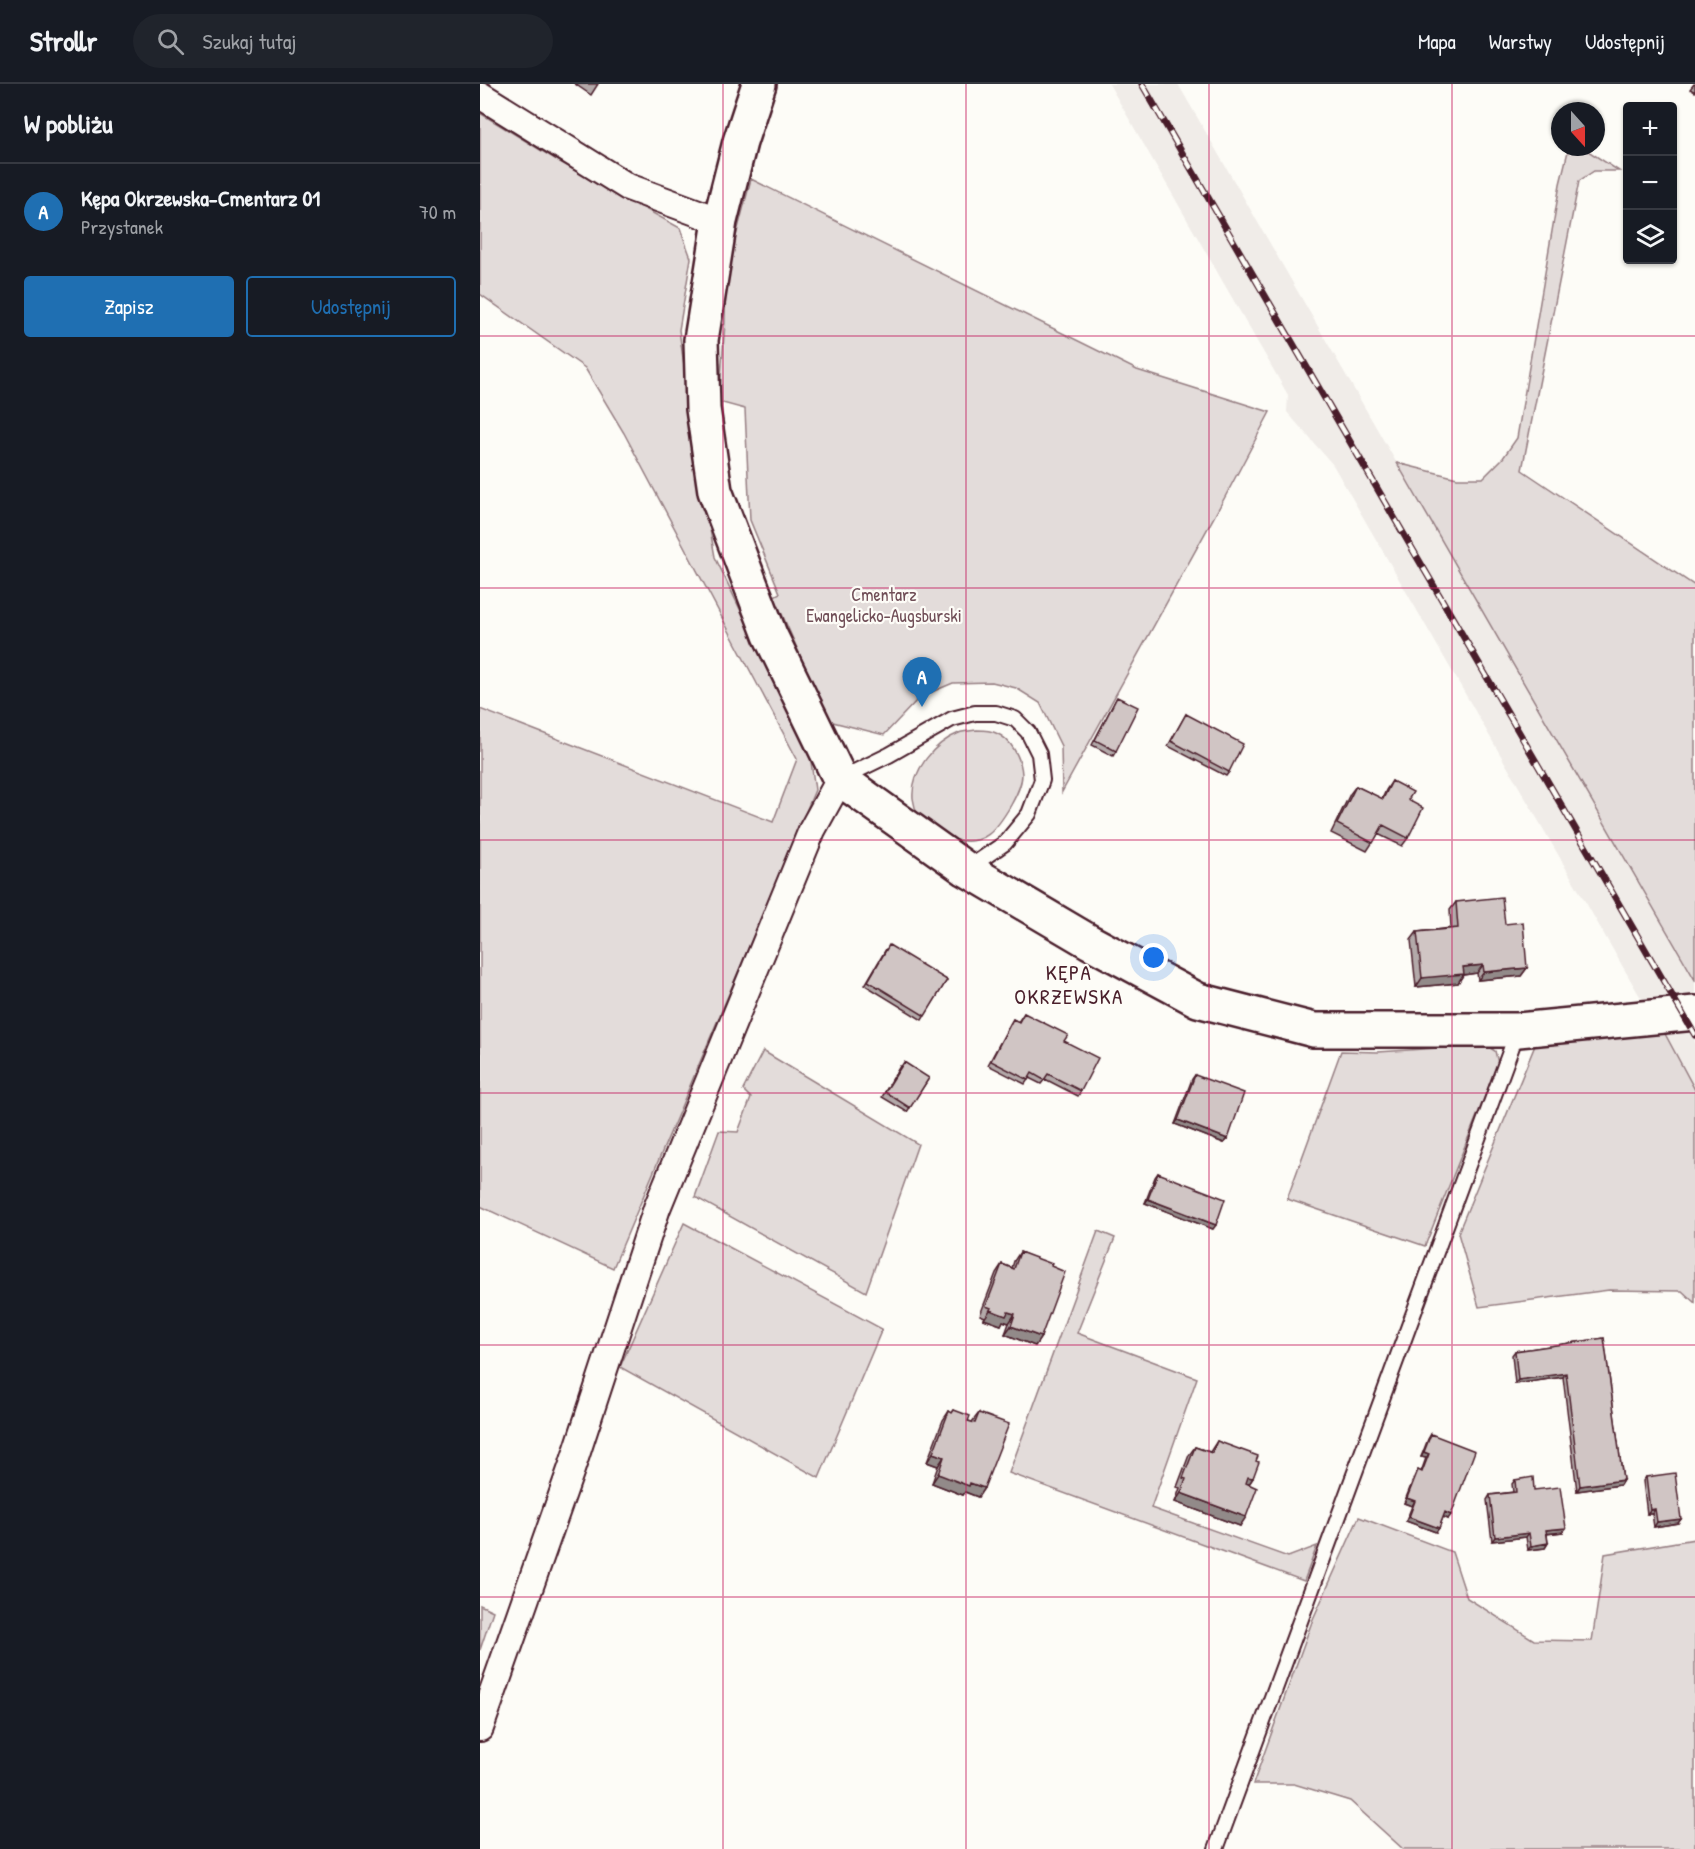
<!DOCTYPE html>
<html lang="pl">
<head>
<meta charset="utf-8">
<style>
  :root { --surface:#171b24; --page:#20242c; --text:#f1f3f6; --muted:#9ea1a6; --line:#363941; --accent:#1f6fb2 }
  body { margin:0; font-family:"Patrick Hand",sans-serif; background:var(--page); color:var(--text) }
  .controls { position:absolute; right:18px; top:18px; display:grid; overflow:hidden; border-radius:6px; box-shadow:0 2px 4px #0004 }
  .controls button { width:54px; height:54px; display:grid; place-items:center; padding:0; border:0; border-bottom:2px solid var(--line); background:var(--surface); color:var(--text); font:30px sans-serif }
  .compass { position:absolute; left:1071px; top:18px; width:54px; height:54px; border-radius:50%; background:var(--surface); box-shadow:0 2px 4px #0004; rotate:159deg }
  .you { position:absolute; left:674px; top:874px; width:21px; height:21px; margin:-15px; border:4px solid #fff; border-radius:50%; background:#1a73e8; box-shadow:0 0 0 9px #1a73e833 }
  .badge { display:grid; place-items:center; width:39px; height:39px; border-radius:50%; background:var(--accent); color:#fff; font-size:20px; font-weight:700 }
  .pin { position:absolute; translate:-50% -50px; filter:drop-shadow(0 2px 3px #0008) }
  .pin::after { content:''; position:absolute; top:32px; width:21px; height:18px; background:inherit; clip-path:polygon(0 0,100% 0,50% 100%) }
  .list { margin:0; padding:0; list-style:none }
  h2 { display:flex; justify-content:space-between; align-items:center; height:78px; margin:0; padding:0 24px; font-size:26px }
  h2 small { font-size:20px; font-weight:400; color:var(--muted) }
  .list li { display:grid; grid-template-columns:39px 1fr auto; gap:18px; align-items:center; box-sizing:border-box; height:96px; padding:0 24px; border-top:2px solid var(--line) }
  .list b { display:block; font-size:22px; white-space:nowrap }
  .list p { margin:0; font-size:20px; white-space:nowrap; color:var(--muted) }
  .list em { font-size:20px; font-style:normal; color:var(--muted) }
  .actions { display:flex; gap:12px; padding:18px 24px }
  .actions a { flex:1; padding:14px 0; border:2px solid var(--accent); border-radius:6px; text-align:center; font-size:21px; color:var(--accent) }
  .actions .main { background:var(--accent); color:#fff }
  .icon { flex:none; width:33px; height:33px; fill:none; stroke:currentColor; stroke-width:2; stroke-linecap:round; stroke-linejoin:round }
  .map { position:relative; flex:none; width:1215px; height:1765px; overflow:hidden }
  header { display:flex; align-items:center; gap:36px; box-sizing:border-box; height:84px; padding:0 30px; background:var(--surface); border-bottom:2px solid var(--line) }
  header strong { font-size:28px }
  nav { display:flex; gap:33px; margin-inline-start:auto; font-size:21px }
  .search { width:420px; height:54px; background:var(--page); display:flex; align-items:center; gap:15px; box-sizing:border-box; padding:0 21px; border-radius:33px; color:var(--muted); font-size:22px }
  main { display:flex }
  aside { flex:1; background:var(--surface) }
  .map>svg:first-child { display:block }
</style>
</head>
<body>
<header>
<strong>Strollr</strong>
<div class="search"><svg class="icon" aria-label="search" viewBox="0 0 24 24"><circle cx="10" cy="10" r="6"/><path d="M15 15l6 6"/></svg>Szukaj tutaj</div>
<nav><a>Mapa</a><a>Warstwy</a><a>Udostępnij</a></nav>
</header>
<main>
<aside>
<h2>W pobliżu<small></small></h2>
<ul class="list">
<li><span class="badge">A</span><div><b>Kępa Okrzewska-Cmentarz 01</b><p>Przystanek</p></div><em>70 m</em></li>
</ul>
<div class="actions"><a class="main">Zapisz</a><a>Udostępnij</a></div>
</aside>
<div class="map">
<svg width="1215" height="1765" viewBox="0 0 1215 1765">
  <rect width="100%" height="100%" fill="#fdfcf7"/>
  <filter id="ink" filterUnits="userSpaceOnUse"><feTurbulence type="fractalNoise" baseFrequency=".0167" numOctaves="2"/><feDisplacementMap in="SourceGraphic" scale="12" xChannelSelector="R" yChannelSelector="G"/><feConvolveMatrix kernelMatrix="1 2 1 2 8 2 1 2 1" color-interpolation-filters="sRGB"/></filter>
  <g filter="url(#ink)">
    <path fill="#f0ece8" d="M629,0H698L1215,896V913L1164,918L1158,909L853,381L807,328L808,311Z
      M1215,945V1006L1184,948Z"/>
    <path fill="#e3dcda" stroke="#967e82" stroke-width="1.5" d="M0,29L80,78L200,144L211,174L199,246L217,373L235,473L330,671L335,706L133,1184L0,1122V625L293,738L317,675L144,349L105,284L0,210Z
      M1089,63H1102L1139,87H1114L1099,97L1042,386L1215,502V896L917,379L977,394H1003L1023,374L1037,354L1080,100Z
      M271,95L657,286L790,328L745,413L582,708L581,662L560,619L536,604L512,598L473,599L440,613L404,651L349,637L294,512L300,509L270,436L265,325L239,318L245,239L246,190Z
      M497,646C503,646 510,646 516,649C531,655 541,674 542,690C542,701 536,712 531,721C517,745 504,764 473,755C461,751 448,739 437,732C436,727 434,720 433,714C431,687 454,659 479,649C484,647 491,647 497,646Z
      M1184,948L1215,1006V1219L1202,1207L1129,1206L999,1223L978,1149L1056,959Z
      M1005,961L1015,967L1018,979L945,1162L807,1115L861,967L898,968Z
      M283,967L438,1060L386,1208L215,1113L239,1047L258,1048L271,1014L263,1006Z
      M204,1139L402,1245L339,1394L140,1283Z
      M618,1147L635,1154L597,1249L717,1294L671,1424L808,1473L837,1462L824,1497L529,1389Z
      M879,1433L972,1468L987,1514L1054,1556L1112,1557L1125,1470L1215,1455V1765H923L870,1717L814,1700H773L833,1535Z
      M0,1521L13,1527L0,1566Z"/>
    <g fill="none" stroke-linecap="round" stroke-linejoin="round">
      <g stroke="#4a1f2b" stroke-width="18">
        <path id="lane" d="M362,694L409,671L472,635L495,629H516L535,635L548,648L559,670L562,696L549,730L525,759L487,785
          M736,1765L1038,946"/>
      </g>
      <g stroke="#4a1f2b" stroke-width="30">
        <path id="street" d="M0,11L148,103L240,137
          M0,1644L92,1383L177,1124L332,746L360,695"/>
      </g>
      <g stroke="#4a1f2b" stroke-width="38">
        <path id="secondary" d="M279,0L260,58L240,137L221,256L223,325L235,407L290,551L360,695L486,785L610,858L718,916L834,946H1038L1215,929"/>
      </g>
      <use href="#lane" stroke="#fdfcf7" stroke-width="14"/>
      <use href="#street" stroke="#fdfcf7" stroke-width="26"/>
      <use href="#secondary" stroke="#fdfcf7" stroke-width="33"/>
      <g stroke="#4a1f2b" stroke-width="7">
        <path id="rail" d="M662,0L1215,951"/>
      </g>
      <use href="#rail" stroke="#fdfcf7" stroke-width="4.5" stroke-dasharray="14" stroke-linecap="butt"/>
    </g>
    <path fill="#b3a9a9" stroke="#4a1f2b" stroke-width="1.5" d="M95,0H118L111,11Z
      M1214,0H1215V8L1210,5Z
      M637,613L636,667L633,672L612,661Z
      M706,630L749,688L746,692L688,662Z
      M912,697L928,716V754L922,762L898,750L887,767L851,749L870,710L876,702L902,715L906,706Z
      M976,818L1025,840L1047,884L1041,892L998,896L997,889L983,891L978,899L936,903L931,856L937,848L971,844L970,826Z
      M406,865L467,896L442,936L385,901Z
      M544,929L584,957L601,1007L598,1012L565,995L561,1000L549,994L545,1000L508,981L530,940L533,935L538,938Z
      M420,982L449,994L427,1028L402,1013Z
      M715,991L748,1055L744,1059L695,1040L712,995Z
      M678,1089L733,1145L665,1119L675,1093Z
      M540,1168L571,1182L561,1253L555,1262L525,1250L529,1239L523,1237L521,1241L504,1235L505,1233L500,1231L516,1189L522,1180L532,1184L534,1177Z
      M1124,1254L1143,1396L1140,1401L1097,1407L1083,1293L1035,1300L1032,1271L1035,1267Z
      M474,1326L488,1337L492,1338L499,1329L504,1404L498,1413L485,1408L483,1411L452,1399L458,1382L447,1378L463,1336L469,1327L472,1329Z
      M951,1350L968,1435L963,1433L959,1444L956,1448L926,1437L932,1422L924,1419L935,1391L938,1386L941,1388L946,1374L941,1373L948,1355Z
      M737,1357L776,1377L773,1394L769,1400L760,1442L695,1418L700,1404L697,1403L709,1371L715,1363L730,1368Z
      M1166,1393L1201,1435L1198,1439L1174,1443L1172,1430H1167L1163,1397Z
      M1035,1396L1054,1406L1083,1448L1067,1450L1068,1459L1065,1464L1048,1466L1046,1453L1012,1457L1007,1416L1010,1411L1033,1408L1032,1400Z"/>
    <path fill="#928a89" stroke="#4a1f2b" stroke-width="1.5" d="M1003,881L997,889L983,891L978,899L936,903L942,894L983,883Z
      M1047,884L1041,892L998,896L1004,888Z
      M698,1036L748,1055L744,1059L695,1040Z
      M668,1115L736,1141L733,1145L665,1119Z
      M510,1226L528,1228L535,1230L529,1239L523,1237L521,1241L504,1235Z
      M531,1242L561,1253L555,1262L525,1250Z
      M1086,1289L1083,1293L1035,1300L1038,1296Z
      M944,1368L949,1370L946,1374L941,1373Z
      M453,1369L464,1373L458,1382L447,1378Z
      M458,1390L490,1399L504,1404L498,1413L485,1408L483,1411L452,1399Z
      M768,1393L773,1394L767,1403L762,1401Z
      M1143,1396L1140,1401L1097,1407L1100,1402Z
      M701,1409L766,1433L760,1442L695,1418Z
      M927,1414L935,1417L932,1422L924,1419Z
      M1175,1425L1172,1430H1167L1170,1426Z
      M965,1428L971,1431L968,1435L962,1432Z
      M929,1433L959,1444L956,1448L926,1437Z
      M1201,1435L1198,1439L1174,1443L1177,1438Z
      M1086,1444L1083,1448L1063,1450L1066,1446Z
      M1049,1449L1046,1453L1012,1457L1015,1453Z
      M1068,1459L1065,1464L1048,1466L1051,1462Z"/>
    <path fill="#d0c5c4" stroke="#4a1f2b" stroke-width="1.5" d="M637,613L658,623L636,667L615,656Z
      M706,630L763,660L749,688L691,657Z
      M912,697L933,708L928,716L943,724L928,754L903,741L893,759L857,740L876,702L903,715Z
      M1022,813L1025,840L1043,838L1047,884L1004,888L1003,881L983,883L984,890L942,894L937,848L978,844L976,818Z
      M409,861L467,896L445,932L388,897Z
      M544,929L588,951L584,957L618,974L601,1007L568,990L564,996L552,989L548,996L511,977L533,935L539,938Z
      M424,978L449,994L430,1024L405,1008Z
      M715,991L764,1009L748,1055L698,1036Z
      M678,1089L745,1115L736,1141L668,1115Z
      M540,1168L572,1180L571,1182L585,1188L561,1253L531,1242L535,1230L528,1228L526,1232L510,1226L511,1224L506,1222L522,1180L534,1185Z
      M1124,1254L1143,1396L1100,1402L1086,1289L1038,1296L1035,1267Z
      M474,1326L490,1332L488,1337L495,1339L499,1329L529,1340L504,1404L490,1399L489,1402L458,1390L464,1373L453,1369L469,1327L472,1329Z
      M951,1350L995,1367L971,1431L965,1428L959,1444L929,1433L935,1417L927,1414L938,1386L942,1388L949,1370L944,1368Z
      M737,1357L778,1372L776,1377L779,1378L773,1394L768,1393L766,1399L777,1404L766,1433L701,1409L706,1395L703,1394L715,1363L732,1369Z
      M1195,1389L1201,1435L1177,1438L1175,1425L1170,1426L1166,1393Z
      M1053,1393L1054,1406L1080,1403L1086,1444L1066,1446L1068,1459L1051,1462L1049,1449L1015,1453L1010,1411L1036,1408L1035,1396Z"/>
  </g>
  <path fill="none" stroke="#c2185b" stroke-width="1.5" stroke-opacity="0.55" d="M243,0V1765M486,0V1765M729,0V1765M972,0V1765M0,252H1215M0,504H1215M0,756H1215M0,1009H1215M0,1261H1215M0,1513H1215"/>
  <g text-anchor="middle" stroke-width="4.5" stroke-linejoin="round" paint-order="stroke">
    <g font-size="18" fill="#704e57" stroke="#fdfcf7">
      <text x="404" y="517">Cmentarz<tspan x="404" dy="21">Ewangelicko-Augsburski</tspan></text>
    </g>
    <g font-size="21" letter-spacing="1.5" fill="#4a1f2b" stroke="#fdfcf7">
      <text x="589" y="896">KĘPA<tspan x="589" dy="24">OKRZEWSKA</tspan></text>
    </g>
  </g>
</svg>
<div class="controls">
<button>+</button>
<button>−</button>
<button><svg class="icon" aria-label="layers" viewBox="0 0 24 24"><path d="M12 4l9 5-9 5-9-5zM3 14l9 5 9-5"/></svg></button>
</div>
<svg class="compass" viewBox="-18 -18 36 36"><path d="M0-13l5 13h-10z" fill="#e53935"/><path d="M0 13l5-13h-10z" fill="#9ea1a6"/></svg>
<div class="you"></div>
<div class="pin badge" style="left:442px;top:623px">A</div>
</div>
</main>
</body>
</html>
